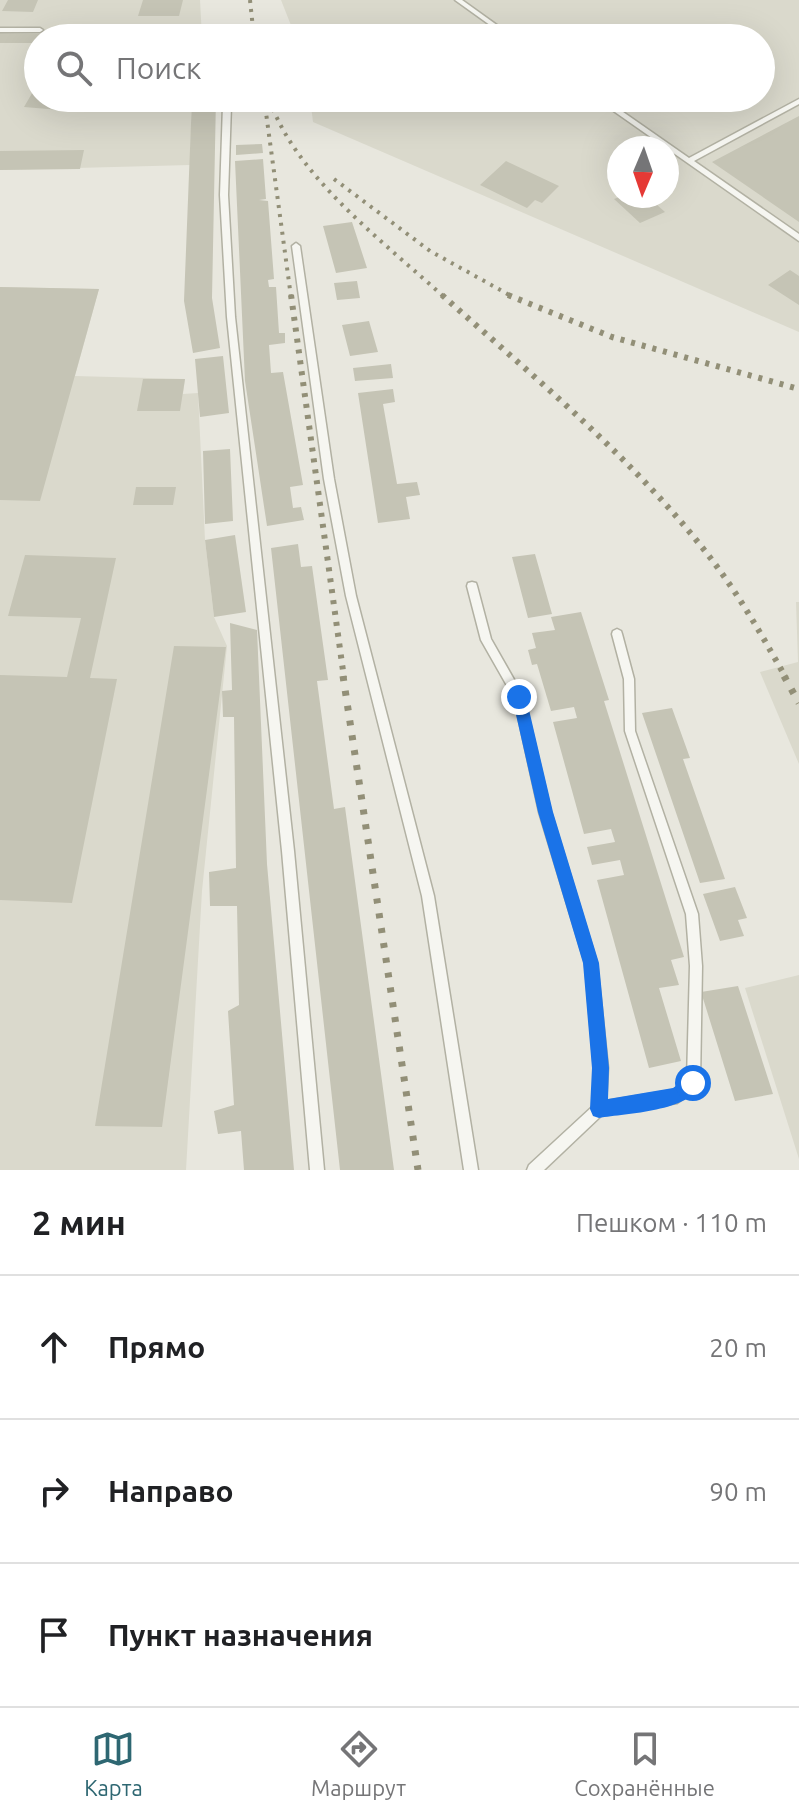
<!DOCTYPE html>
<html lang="ru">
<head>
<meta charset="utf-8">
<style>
  :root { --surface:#fff; --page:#f6f6f6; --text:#202124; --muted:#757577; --line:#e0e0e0; --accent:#2e6772 }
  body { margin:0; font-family:Ubuntu,sans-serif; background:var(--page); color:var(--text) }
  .compass { position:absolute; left:607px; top:136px; width:72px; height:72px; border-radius:50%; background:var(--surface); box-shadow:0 8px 32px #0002; rotate:182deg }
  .stop { position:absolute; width:24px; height:24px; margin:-18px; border:6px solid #1a73e8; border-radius:50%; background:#fff }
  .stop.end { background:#1a73e8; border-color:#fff; box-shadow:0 2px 8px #0008 }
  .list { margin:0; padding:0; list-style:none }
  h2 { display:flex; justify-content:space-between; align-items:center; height:104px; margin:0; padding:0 32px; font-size:34px }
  h2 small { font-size:26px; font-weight:400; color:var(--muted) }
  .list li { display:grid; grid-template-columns:52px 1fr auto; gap:24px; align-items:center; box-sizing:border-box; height:144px; padding:0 32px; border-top:2px solid var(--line) }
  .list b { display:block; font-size:30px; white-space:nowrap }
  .list em { font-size:26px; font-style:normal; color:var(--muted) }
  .icon { flex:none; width:44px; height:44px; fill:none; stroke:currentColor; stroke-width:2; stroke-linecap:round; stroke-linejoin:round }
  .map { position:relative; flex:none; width:799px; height:1170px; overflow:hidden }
  .search { position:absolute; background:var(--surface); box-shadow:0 8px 32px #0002; left:24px; right:24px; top:24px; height:88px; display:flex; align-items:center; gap:20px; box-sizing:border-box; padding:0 28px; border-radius:44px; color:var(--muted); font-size:30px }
  .sheet { height:536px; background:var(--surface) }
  nav { display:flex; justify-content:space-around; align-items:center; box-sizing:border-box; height:112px; border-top:2px solid var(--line); background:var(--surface); font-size:22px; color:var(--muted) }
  nav a { display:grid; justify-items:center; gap:4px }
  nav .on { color:var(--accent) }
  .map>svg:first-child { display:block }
</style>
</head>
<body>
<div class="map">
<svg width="799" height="1170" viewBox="0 0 799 1170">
  <rect width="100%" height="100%" fill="#e8e7de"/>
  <path fill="#dad9cc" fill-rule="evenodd" d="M0,0H200L202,38H38V98H192L190,165L0,170Z
    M281,0H799V332L313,122L310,98H761V38H296ZM619,148H667V196H619Z
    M0,287L99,289L75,376L185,379L183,394L198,393L205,540L214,617L227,646L202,891L186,1170H0Z
    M796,602H799V764L760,672L798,662Z
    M799,975V1159L745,988Z"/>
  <path fill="#c5c4b5" d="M8,0H38L33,12L2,11Z
    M143,0H183L179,16H138Z
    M0,33L37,34H106L105,38H38V43H0Z
    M38,83V98H79L72,111L24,107Z
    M192,98H216L212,298L220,348L193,353L184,301Z
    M799,116V222L712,162Z
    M262,144L263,153L236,155V145Z
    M84,150L80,169L0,170V151Z
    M263,159L266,199L259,200L268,201L274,279L268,280L269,287H276L279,333H285V343L269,345L271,373L283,372L303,485L290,487L293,508L301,507L304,520L267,526L245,381L235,161Z
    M506,161L559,186L542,203L535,200L527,208L480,185Z
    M622,196H647L665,212L640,223L614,199Z
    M352,222L367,268L336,273L323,226Z
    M790,270L799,276V305L768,285Z
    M357,281L360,298L337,300L334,283Z
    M0,287L99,289L40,501L0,500Z
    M369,321L378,352L350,356L342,325Z
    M223,356L229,413L200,417L195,359Z
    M391,364L393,378L355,381L353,368Z
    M143,379H185L180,411H137Z
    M393,389L395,402L383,404L397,484L417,482L420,495L406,497L410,519L378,523L358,393Z
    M230,449L233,521L205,524L203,451Z
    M136,487H176L173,505H133Z
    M235,535L246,612L214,617L205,540Z
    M298,544L301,567L312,566L328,680L317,681L334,809L345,807L394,1170H340L271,548Z
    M535,554L552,614L528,618L512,557Z
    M25,555L116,558L90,678L117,679L72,903L0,900V675L67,677L81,618L8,616Z
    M581,612L609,700L604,701L684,957L671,960L679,985L659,988L681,1061L649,1068L597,880L624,875L620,860L592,865L587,847L615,842L611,829L584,834L553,722L577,718L574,707L551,711L537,664L532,665L528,650L536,648L532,633L555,630L551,617Z
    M230,623L257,630L267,864L294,1170H244L241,1131L218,1134L214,1111L234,1105L228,1011L239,1005L237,906H210L209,872L236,868L234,717H223L222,691L232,690Z
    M174,646L226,647L162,1127L95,1126Z
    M672,708L690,758L683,759L725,879L700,883L642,713Z
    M735,887L747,918L738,920L744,936L720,941L703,894Z
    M738,986L773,1094L735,1101L701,992Z"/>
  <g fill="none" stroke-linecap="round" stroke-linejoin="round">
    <g stroke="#b2b1a3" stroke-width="3">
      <path id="service" d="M455,0H462L515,38H508Z
        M0,28H40L43,30L40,32H0Z
        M595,98H603L689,158L799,99V104L694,161L799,234V241Z
        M227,103L231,105L228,195L235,317L294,851L324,1170H310L282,851L227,317L220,195L223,105Z
        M296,243L300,246L334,479L356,596L434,896L478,1170H464L422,896L346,596L324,479L292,246Z
        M472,582L476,583L477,586L491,639L524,697L551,812L597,963L608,1068L606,1101L674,1090L687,1080L690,966L686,914L625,731L624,679L612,634L613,631L617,629L621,631L622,634L634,679L635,731L698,914L702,966L700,1083L698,1088L677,1103L602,1115L544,1170H527L529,1165L593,1106L594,1068L585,963L539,812L514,698L481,640L467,586L468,583Z"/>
    </g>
    <use href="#service" fill="#f6f6f1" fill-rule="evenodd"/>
    <path stroke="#928f77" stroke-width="4" stroke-dasharray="3 6" stroke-linecap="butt" d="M250,0L254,38
      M264,98L291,297
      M273,109C303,182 386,244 444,297
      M334,179L430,251L513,297"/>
    <path stroke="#928f77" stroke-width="6" stroke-dasharray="4 7" stroke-linecap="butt" d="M291,295L344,678
      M442,295C536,379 639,463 715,564C742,600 764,639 786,678
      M508,295L612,337L799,389"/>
    <path stroke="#928f77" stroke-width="7" stroke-dasharray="5 10" stroke-linecap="butt" d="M343,676L418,1170
      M784,676L799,703"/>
  </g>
  <path fill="#1a73e8" d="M519,690L526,697L553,812L599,963L609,1068L608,1099L673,1088L693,1074L699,1077L702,1083C690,1112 627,1113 599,1118L593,1116L590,1109L592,1068L583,963L538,812L512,697Z"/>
</svg>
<svg class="compass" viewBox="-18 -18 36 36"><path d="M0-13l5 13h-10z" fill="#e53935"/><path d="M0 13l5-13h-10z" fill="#757577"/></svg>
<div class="stop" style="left:693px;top:1083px"></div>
<div class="stop end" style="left:519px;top:697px"></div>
<div class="search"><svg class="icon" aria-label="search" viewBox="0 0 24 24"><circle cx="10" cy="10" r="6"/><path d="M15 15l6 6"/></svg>Поиск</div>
</div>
<section class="sheet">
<h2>2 мин<small>Пешком · 110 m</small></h2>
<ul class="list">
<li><svg class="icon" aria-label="ahead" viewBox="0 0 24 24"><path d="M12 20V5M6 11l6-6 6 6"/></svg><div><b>Прямо</b></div><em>20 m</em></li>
<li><svg class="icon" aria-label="right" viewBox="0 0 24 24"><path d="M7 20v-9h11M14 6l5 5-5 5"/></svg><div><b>Направо</b></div><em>90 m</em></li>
<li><svg class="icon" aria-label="arrive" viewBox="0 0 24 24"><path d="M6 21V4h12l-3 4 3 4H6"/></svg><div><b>Пункт назначения</b></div></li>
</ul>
</section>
<nav>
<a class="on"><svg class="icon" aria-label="map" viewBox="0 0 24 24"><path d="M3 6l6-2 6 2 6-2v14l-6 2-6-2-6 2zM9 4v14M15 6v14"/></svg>Карта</a>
<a><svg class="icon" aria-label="directions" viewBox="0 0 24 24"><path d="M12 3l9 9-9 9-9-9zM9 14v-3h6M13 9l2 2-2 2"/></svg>Маршрут</a>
<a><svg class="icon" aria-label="saved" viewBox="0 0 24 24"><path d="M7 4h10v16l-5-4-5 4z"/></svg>Сохранённые</a>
</nav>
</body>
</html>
